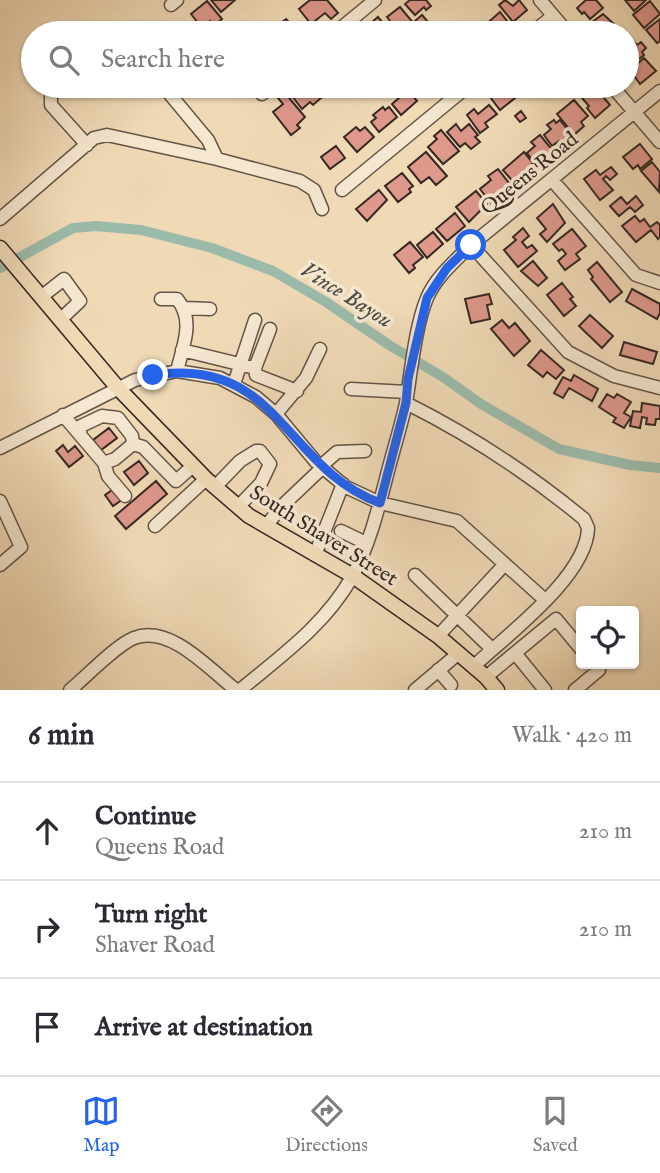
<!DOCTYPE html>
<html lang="en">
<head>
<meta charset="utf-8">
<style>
  :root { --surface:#fff; --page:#f2f2f3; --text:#2b2b33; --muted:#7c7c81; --line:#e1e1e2; --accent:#2563eb }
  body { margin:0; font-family:"IM FELL English",serif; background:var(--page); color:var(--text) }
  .controls { position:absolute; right:21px; bottom:21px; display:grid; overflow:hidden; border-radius:7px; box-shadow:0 2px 5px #0004 }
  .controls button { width:63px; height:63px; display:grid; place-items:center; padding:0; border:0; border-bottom:2px solid var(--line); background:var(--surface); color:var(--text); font:35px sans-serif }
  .stop { position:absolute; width:21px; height:21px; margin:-16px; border:5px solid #2563eb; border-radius:50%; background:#fff }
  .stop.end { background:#2563eb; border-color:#fff; box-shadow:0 2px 7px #0008 }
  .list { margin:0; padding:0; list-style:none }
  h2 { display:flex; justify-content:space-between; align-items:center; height:91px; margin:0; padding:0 28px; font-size:30px }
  h2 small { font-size:23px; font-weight:400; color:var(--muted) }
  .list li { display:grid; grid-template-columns:46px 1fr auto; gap:21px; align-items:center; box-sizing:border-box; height:98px; padding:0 28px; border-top:2px solid var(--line) }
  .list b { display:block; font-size:26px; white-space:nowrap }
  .list p { margin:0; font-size:23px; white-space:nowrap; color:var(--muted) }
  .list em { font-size:23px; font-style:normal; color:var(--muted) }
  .icon { flex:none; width:38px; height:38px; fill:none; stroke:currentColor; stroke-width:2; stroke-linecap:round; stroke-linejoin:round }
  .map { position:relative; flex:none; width:660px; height:690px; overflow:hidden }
  .search { position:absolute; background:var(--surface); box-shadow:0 2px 5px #0004; left:21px; right:21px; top:21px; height:77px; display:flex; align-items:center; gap:18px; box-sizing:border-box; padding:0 24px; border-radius:38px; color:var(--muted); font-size:26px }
  .sheet { height:385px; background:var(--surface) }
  nav { display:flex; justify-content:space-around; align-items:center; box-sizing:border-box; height:98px; border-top:2px solid var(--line); background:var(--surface); font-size:19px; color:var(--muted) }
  nav a { display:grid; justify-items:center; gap:4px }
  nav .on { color:var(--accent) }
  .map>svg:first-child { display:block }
</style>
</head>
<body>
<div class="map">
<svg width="660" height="690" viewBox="0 0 660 690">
  <rect width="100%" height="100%" fill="#f0dab6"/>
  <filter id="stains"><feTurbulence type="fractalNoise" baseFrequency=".00286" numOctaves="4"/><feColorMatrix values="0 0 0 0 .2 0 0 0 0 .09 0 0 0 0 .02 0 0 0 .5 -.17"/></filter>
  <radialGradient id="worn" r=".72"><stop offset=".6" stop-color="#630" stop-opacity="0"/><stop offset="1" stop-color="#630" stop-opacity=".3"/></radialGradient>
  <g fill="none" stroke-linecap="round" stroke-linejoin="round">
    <path stroke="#9bbbaa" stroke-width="10" d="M0,268L73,228L96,226L141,230L212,248L273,271L326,302L389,345L443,377L481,404L559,449L630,465L660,468"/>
  </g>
  <path fill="#de988c" stroke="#352823" stroke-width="2" d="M211,0H235L221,12Z
    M310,0H327L338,13L331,19L325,13L311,24L299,9Z
    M410,0H426L431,6L426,10L424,7L415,15L405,4Z
    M505,0L513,6L519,0L527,10L513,22L499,5Z
    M586,0H596L603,8L590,19L584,12L582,14L577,8Z
    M625,0H646L634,11Z
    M207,1L222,19L214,26L210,21L202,28L191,14Z
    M650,1L660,14L644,28L633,15Z
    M400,7L415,25L404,33H399L387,17Z
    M500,12L510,25L500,33H490L484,26Z
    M603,14L615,25L605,33H599L591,23Z
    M422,15L434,29L429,33H425L415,21Z
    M378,17L391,33H366L374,27L371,23Z
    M286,19L298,33H270L269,32Z
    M660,19V41L657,43L646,30Z
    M479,25L486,33H470Z
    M633,41L637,45L641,42L646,48L642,52L644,55L627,68V46Z
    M644,58L656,71L640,84L630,70Z
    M299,86H310L321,98L313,105L310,102L302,109L292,96L301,88Z
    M313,86H337L323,97Z
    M504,86H513L520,94L500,110L490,97Z
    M582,86H594L610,105L595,118L587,108L589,106L576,91Z
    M408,90L417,101L401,115L392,104Z
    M285,93L305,117L297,125L300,128L291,135L273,112L283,104L278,98Z
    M574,100L588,116L581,122L584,126L574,135L557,114Z
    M489,105L497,114L485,123L488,127L480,133L467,115L474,109L478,114Z
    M383,107L385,110L389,107L397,117L379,132L371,122L376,118L373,115Z
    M521,111L526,118L520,122L515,116Z
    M554,120L556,123L560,120L573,136L562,145L559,141L552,146L544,135L551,129L547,125Z
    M456,124L461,131L469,124L478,135L475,137L480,142L471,149L465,143L460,147L447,132Z
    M356,127L360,131L365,127L374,137L357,152L344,137Z
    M441,130L459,151L443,164L428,147L437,139L434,136Z
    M540,135L554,152L537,166L527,153L535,146L531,142Z
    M640,144L652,159L640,169L638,165L633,169L623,157Z
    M336,146L345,158L330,169L321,157Z
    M426,152L447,176L436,185L429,177L421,183L408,167Z
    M524,152L533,163L528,168L530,171L515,184L503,170Z
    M652,162L660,172L659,192L641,171Z
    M611,167L617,174L610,180L606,176L603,179L613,190L600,200L584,179L596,170L600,175Z
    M498,169L512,187L491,203L480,189L491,180L488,176Z
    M402,173L413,186L409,189L411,192L398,202L385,186Z
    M379,190L387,200L367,221L356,209Z
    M476,191L487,204L469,222L456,207Z
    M636,196L643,205L635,212L630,207L619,216L610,206L621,197L627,204Z
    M553,204L565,223L547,242L540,234L546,229L537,218Z
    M455,213L465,226L447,241L436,229Z
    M635,216L640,222L644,219L650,227L657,222L660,225V237L658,239L651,230L636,242L622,226Z
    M523,228L529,236L522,242L527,248L532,245L537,251L518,267L504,250L516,240L513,237Z
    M572,229L586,246L576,254L580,259L565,270L558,261L566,254L562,249L559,251L553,244Z
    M433,232L443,244L427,258L417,245Z
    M410,242L423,257L413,265L415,268L409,273L394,255Z
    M533,261L547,278L538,286L521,271Z
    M597,262L622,292L610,302L591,279L593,277L588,270Z
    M562,283L573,297L570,299L576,306L564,316L547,295Z
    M632,289L660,304V313L657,319L626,301Z
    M489,294L492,304L487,305L490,319L471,323L465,299Z
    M590,315L613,336L602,348L579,326Z
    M502,320L509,328L515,323L530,341L514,356L491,329Z
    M624,342L657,352L653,364L620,355Z
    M541,350L564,370L556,379L547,372L543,377L528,365Z
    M574,375L598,389L592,401L569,388L563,398L554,393L563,377L571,381Z
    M607,394L614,398L617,394L631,402L624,413L631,417L624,428L613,422L616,418L599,407Z
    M642,403L660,406V419H656L655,425L646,424L647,418L642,417L640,428L630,426L633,411L641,412Z
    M109,428L117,438L101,450L93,440Z
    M63,445L68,452L75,446L83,456L69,467L56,451Z
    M139,461L148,473L134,485L124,472Z
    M156,481L167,494L126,529L115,516Z
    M115,488L123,499L113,506L105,495Z"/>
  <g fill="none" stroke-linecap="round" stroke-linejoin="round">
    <g stroke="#645448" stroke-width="15">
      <path id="minor" d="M540,0L568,33
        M171,5L177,0
        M335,33L375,0
        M532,33L553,16
        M59,86L51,96V105L87,145
        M163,86L208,140L217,159L300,181L314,190L322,209
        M612,86L660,142
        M262,94L272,86
        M552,180L636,275L660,283
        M342,190L468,86
        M0,219L94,138L107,135L217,159
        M471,245L568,352L614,376L660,388
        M41,297L64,279L80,301L60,320
        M161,299H177C195,320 183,346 177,371
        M185,308L210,309
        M182,350L255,368L256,375L297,391
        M255,368L270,329
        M234,384L255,320
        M351,389L407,392
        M406,403C472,436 527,472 584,519L588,528C587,576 508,634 474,666
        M276,414L306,378L320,349
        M63,415L104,463L108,476L125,496
        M80,434L81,426L102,416L118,418L132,436L133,444L115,459L104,463
        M133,444L143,447L176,481L193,466
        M0,448L135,380L177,371L220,378L256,397L276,414L316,462L346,487L380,503L457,521L545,600
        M321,466L337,452L365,451
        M215,487L240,461L256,451H260L270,464L261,483L238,507
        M0,501L21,547L0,565
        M155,526L206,479
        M266,526L282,506L322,468
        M341,531L366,543
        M315,555L343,484
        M415,575L492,649
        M438,636L505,564
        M515,653L545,690
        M438,670L451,685
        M486,677L556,619L581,649
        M70,690C86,677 116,645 134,638C170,624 209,669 236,690
        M240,690C281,656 325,625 352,577C370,544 379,506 388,471C394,448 401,426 406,403C411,373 415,327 427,298C436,277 455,261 471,245L660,91
        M415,690L459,653
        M575,690L599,670L594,664"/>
    </g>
    <g stroke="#352823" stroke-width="17">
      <path id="major" d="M0,248L117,387L206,479L249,516L353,576L438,636L486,677L497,690"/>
    </g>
    <use href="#minor" stroke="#f5e7d0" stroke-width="12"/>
    <use href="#major" stroke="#f0dab6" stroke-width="14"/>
  </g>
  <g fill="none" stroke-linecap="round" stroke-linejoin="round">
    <path stroke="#2563eb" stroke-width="9" d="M153,375C279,356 283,467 380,503L406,403L408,379L427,298L447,268L471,245"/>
  </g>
  <g text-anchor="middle" stroke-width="7" stroke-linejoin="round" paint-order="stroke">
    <g font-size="21" fill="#352823" stroke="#f5e7d0">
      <text transform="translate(529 173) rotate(-39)" y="7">Queens Road</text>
      <text transform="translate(324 535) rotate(32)" y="7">South Shaver Street</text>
    </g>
    <g font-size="23" font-style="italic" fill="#4e4d45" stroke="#f5e7d0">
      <text transform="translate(347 294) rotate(32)" y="8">Vince Bayou</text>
    </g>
  </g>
  <rect width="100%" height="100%" filter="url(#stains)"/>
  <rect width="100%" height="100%" fill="url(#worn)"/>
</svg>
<div class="controls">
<button><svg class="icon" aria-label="locate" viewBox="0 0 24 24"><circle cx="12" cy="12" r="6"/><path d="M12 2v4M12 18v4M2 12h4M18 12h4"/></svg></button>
</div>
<div class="stop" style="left:471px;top:245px"></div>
<div class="stop end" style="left:153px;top:375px"></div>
<div class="search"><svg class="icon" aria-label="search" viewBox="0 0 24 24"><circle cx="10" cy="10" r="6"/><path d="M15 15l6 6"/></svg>Search here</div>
</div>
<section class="sheet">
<h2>6 min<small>Walk · 420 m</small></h2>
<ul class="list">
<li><svg class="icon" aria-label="ahead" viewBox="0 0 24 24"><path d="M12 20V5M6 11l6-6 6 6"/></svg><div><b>Continue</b><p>Queens Road</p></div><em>210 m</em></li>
<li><svg class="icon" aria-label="right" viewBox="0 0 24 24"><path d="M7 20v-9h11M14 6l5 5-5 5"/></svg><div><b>Turn right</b><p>Shaver Road</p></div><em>210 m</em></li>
<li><svg class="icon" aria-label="arrive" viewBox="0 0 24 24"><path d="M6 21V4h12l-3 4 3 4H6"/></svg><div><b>Arrive at destination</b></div></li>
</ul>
</section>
<nav>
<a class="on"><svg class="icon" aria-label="map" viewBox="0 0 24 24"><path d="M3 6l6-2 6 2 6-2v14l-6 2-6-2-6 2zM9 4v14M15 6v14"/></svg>Map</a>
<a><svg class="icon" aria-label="directions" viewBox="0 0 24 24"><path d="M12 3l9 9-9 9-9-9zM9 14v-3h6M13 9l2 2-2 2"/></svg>Directions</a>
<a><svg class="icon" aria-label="saved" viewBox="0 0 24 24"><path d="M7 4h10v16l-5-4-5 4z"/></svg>Saved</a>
</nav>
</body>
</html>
